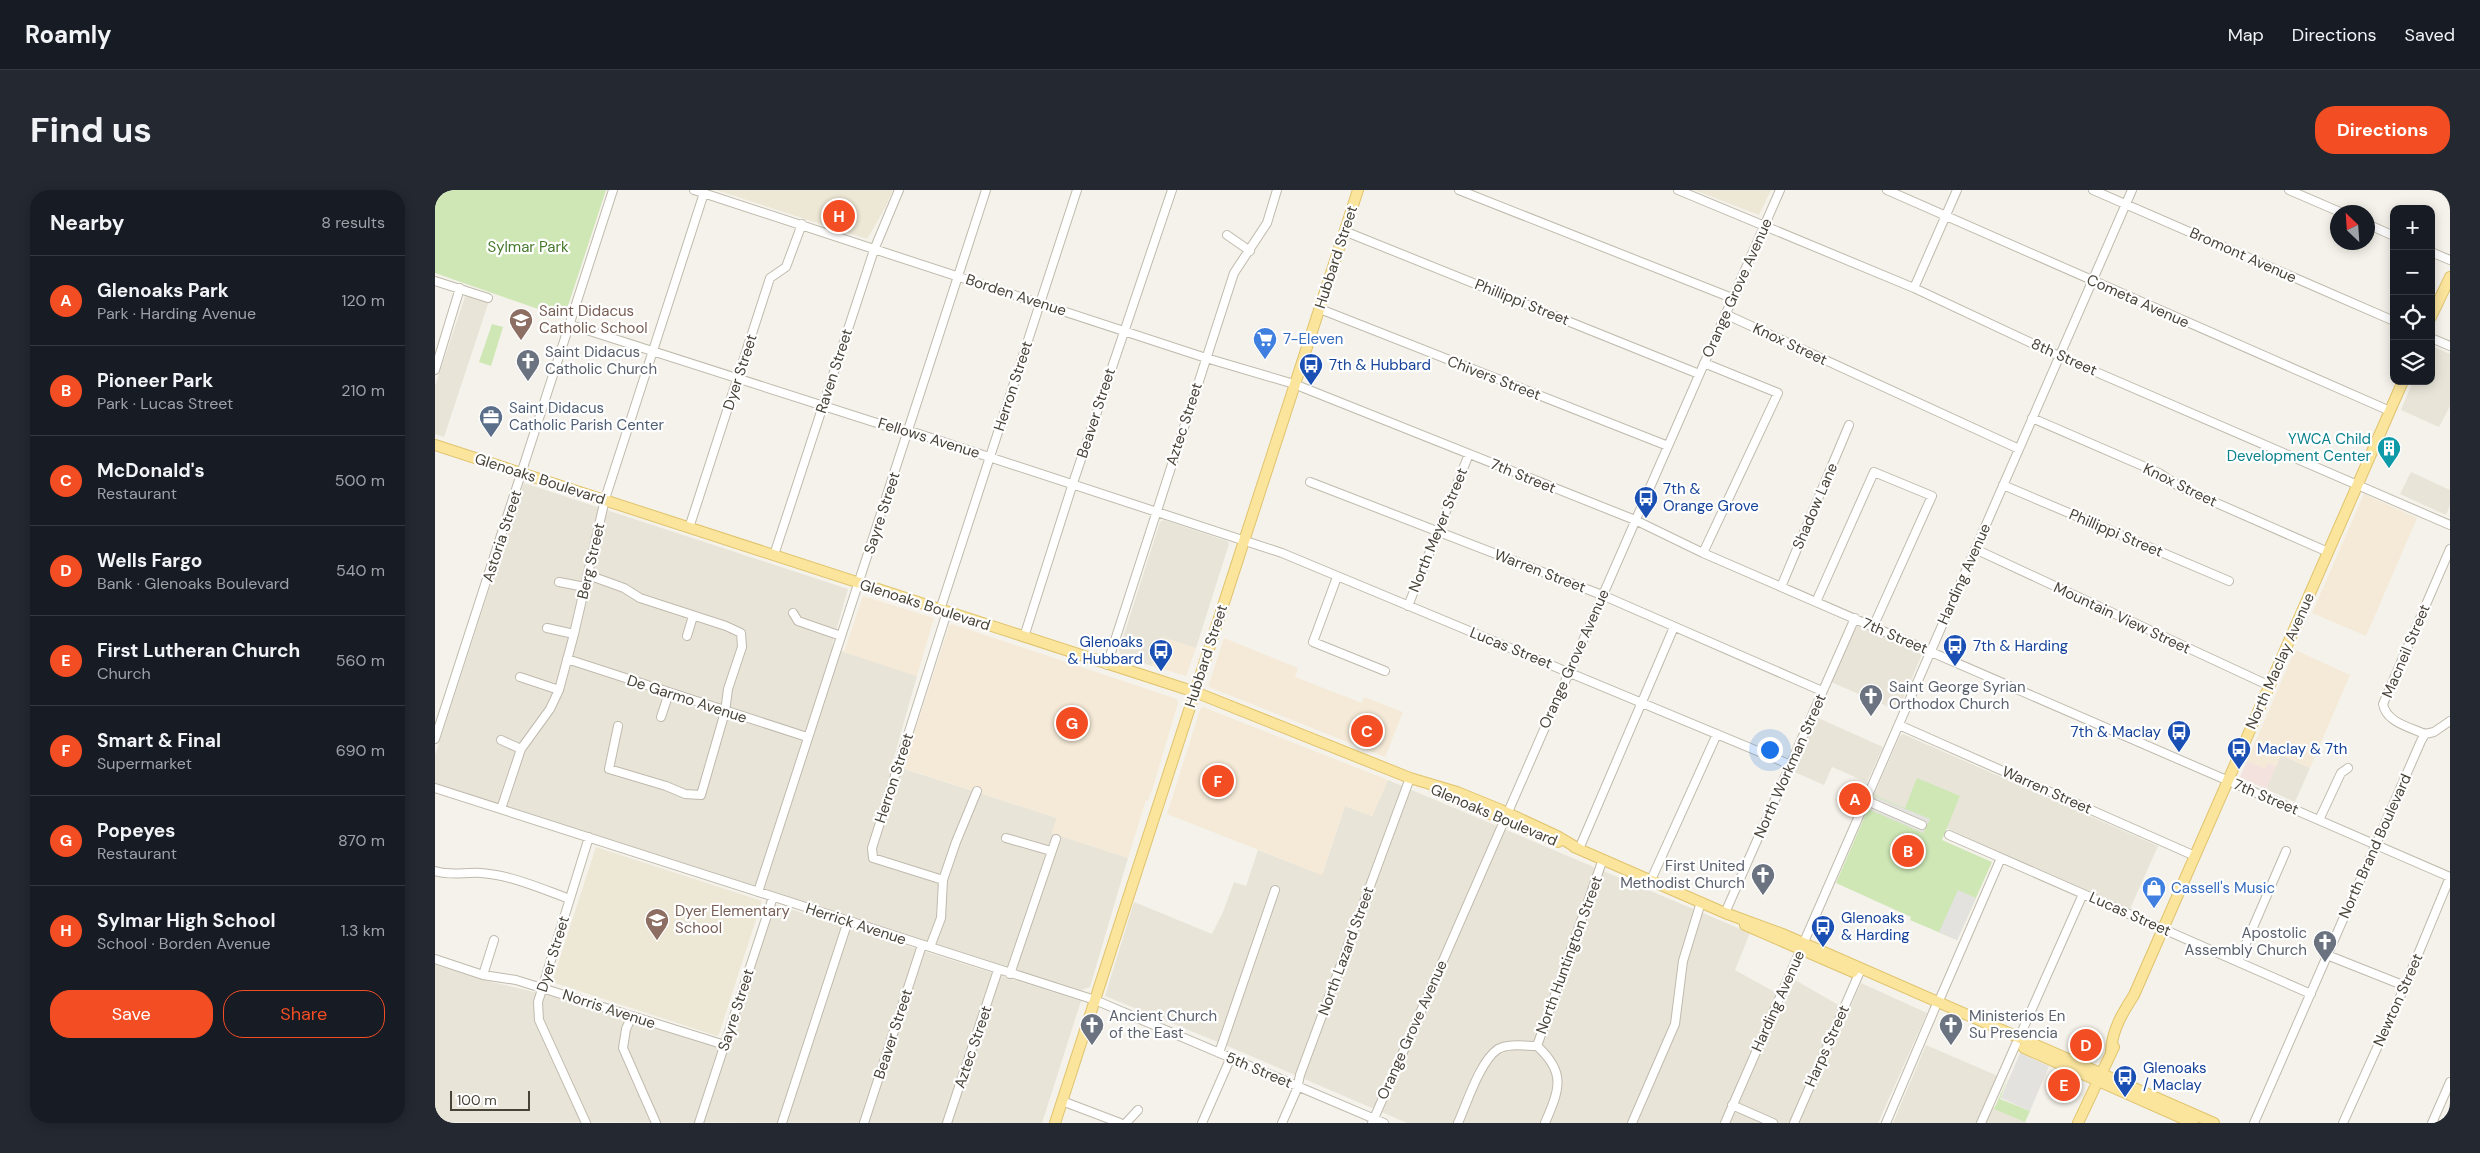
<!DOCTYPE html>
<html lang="en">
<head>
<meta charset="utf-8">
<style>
  :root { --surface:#171b24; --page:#242831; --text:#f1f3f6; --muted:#9ea1a6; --line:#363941; --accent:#f34d23 }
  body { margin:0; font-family:"DM Sans",sans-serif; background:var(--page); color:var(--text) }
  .controls { position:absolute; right:15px; top:15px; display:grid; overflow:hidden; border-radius:10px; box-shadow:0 2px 12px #0003 }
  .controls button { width:45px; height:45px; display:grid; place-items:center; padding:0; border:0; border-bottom:1px solid var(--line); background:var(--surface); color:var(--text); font:25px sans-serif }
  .compass { position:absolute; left:1895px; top:15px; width:45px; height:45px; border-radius:50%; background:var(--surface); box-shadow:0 2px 12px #0003; rotate:335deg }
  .scale { position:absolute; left:15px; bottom:12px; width:80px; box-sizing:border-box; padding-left:5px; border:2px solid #484338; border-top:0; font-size:14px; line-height:18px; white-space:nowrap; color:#484338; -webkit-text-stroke:4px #fff; paint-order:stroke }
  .you { position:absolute; left:1334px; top:559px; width:18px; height:18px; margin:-12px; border:4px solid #fff; border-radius:50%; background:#1a73e8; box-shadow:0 0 0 8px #1a73e833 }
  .badge { display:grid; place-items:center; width:32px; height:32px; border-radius:50%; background:var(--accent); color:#fff; font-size:16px; font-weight:700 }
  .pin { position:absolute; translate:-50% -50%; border:2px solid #fff; box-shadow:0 1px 5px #0006 }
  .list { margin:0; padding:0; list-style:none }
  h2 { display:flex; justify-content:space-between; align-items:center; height:65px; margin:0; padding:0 20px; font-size:21px }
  h2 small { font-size:16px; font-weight:400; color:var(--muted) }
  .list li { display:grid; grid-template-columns:32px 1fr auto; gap:15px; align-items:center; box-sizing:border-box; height:90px; padding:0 20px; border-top:1px solid var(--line) }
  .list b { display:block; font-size:19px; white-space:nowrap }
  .list p { margin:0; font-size:16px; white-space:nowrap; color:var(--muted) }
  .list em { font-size:16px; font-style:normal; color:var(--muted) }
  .actions { display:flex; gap:10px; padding:15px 20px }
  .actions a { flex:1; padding:11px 0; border:1px solid var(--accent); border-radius:20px; text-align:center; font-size:18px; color:var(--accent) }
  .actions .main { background:var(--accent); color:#fff }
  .icon { flex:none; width:28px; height:28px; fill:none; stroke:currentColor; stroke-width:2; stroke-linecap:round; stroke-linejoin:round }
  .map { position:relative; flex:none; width:2015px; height:933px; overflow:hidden; border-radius:20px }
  header { display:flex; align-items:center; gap:30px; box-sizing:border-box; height:70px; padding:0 25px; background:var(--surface); border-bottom:1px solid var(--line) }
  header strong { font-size:24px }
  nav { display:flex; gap:28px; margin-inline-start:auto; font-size:18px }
  .intro { display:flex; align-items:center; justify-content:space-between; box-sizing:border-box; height:120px; padding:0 30px }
  h1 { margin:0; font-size:35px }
  .button { padding:12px 22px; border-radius:20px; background:var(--accent); color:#fff; font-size:18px; font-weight:700 }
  main { display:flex; gap:30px; padding:0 30px }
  aside { flex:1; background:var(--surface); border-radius:20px; box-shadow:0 2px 12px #0003 }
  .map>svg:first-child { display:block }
</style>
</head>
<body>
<header>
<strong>Roamly</strong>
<nav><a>Map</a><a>Directions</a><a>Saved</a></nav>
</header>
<div class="intro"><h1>Find us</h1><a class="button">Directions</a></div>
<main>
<aside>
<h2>Nearby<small>8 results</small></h2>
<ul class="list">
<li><span class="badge">A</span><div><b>Glenoaks Park</b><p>Park · Harding Avenue</p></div><em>120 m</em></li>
<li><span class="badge">B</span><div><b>Pioneer Park</b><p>Park · Lucas Street</p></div><em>210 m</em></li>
<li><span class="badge">C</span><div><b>McDonald's</b><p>Restaurant</p></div><em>500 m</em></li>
<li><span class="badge">D</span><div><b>Wells Fargo</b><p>Bank · Glenoaks Boulevard</p></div><em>540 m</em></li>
<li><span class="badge">E</span><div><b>First Lutheran Church</b><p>Church</p></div><em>560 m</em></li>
<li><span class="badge">F</span><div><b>Smart &amp; Final</b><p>Supermarket</p></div><em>690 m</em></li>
<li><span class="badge">G</span><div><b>Popeyes</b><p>Restaurant</p></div><em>870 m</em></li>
<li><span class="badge">H</span><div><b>Sylmar High School</b><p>School · Borden Avenue</p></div><em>1.3 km</em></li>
</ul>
<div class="actions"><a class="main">Save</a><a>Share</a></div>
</aside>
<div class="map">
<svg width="2015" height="933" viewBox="0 0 2015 933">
  <rect width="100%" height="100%" fill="#f4f2ea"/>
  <path fill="#e8e4d8" d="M31,104L54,111L9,247L0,244V196Z
    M1996,156L2015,164V216L2004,237L1966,220L1978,191H1996Z
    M1976,282L2015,300V315L2011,325L1965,304Z
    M89,293L413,399L397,455L409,462L482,486L457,575L622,628L617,643L693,668L655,797L646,800L0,593V565Z
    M729,330L792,351L794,354L761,458L726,447L717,476L686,466L684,460L725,332Z
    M1423,436L1487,464L1463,521L1396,492L1420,439Z
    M1381,527L1448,557L1432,592L1397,577L1389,595L1357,581Z
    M1468,544L1723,656L1695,719L1511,638L1525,606L1470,618L1439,605L1465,546Z
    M1846,565L1875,578L1860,612L1831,599Z
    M953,590L1315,743L1300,780L1352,809L1360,790L1414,821L1426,793L1492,823L1443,933H972L795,857L670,806L699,712L777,744L788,722L799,692L811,696L823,660L887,685L910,616L937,626Z
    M339,714L646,811L607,933L0,932V774L53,791L112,805L292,860Z
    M1491,855L1563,886L1550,914L1592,933H1458Z"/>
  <path fill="#f5ead7" d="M1929,304L1982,328L1931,446L1877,423Z
    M428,406L499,428L482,486L409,462Z
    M517,434L742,509L743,513L718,597L713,611L711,610L693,668L617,643L622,628L468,578L514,436Z
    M726,447L761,458L751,486L717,476Z
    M789,448L863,478L860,487L927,513L929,507L968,522L950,567L774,497V494Z
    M1860,460L1915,485L1875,578L1846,565L1841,576L1833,573L1830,580L1812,571Z
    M768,517L953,590L937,626L910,616L887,685L732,624L765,520Z"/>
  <path fill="#ede7d5" d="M281,0H458L449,20L432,49Z
    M1259,0H1336L1324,25Z
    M161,657L327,711L284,844L282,846L117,792Z"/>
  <path fill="#f4e2de" d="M1812,571L1830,579L1833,573L1841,576L1831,599L1805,587Z"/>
  <path fill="#cee7b5" d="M0,0H171L129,128L0,83Z
    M57,134L68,137L56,176L44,172Z
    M1482,588L1525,606L1507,650L1557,672L1522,750L1475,730L1476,727L1401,693L1439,605L1470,618Z
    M1574,886L1565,909L1595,921L1590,932L1559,919Z"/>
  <path fill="#e3e2de" d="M1439,606L1495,629L1488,643L1433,619Z
    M1523,700L1541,708L1522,750L1504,742Z
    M1585,863L1614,876L1595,921L1566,908Z"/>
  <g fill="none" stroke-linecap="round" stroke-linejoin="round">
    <g stroke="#c0baad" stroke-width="10">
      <path id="minor" d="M259,0L771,168L859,194L1200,330L1268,363L2015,687
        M1024,0L1297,108
        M1243,0L1479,98L1624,166L2015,335
        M1452,0L1955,221
        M1658,0L1959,131
        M1854,0L1905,22
        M1932,34L1959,46
        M909,41L1264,184
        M792,45L815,61
        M1996,62L2015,70
        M0,91L53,108
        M1479,98L1522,0
        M885,119L1233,256
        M1290,124L1584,259
        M136,135L473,243H481L847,363L1356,575
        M1996,148L2015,156
        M0,180L25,98
        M1597,228L1724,283L1745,297L1893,362
        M875,292L1167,405L1387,501
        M1568,295L1794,391
        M254,338L335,88L351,77L367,34
        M1540,359L1835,496
        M1268,363L1343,203L1269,173
        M339,365L439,60L464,0
        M153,385L189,398L205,408L291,436L306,443L307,457L293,499L290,522L266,605L250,604L231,596L174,579L183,536
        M902,387L878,452L950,481
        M124,392L150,397
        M1346,397L1414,235
        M1381,412L1439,282L1497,306L1438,437
        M973,416L1034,264
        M505,420L642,0
        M358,423L363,431L406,446
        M112,438L139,444
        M252,446L258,426
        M589,447L638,293L737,0
        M132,469L372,547
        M672,475L799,83L832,33L842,0
        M85,487L124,500
        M226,527L234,503
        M1464,535L1760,666
        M1990,544C1974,537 1951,532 1948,514L2015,359
        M0,549L178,0
        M66,550L86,559
        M0,598L660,810L949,933
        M1430,610L1487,635
        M66,619L86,559L115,519L124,500L139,444L170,309L269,3
        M1884,630L1906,583L1913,578
        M1514,645L1876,804
        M571,648L616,661
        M1144,659L1239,437
        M0,681C16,686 29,682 46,683C76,685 107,699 135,709
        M508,690L438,668L437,658L512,422
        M1216,690L1282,544
        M323,702L551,0
        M1290,723L1420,428
        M495,757L506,728L508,690L521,652L542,601
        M1892,765L1970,796
        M0,769L48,785L81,790L290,855
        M1803,772L1851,661
        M575,784L621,649
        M48,785L59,750
        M1503,813L1566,668
        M197,826L191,839L188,858L221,933
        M1584,848L1648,704
        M1102,856C1132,883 1124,900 1110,933
        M784,863L840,700
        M627,911L685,933
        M1297,915L1338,933
        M151,933L104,830L103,812L154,647
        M264,933L338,707
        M347,933L413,731
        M429,933L487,755
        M512,933L563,780
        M691,933L703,920
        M767,933L796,867
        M847,933L862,899L865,885L975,588
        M937,933L1345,0
        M1023,933C1032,913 1045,871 1063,859C1074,853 1090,856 1102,856L1168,669
        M1197,933L1240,834L1248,771L1266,712
        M1290,933L1697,0
        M1359,933L1426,779
        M1451,933L1500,818
        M1546,933L1581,854
        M1819,933L1986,551L1990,544L1999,542L2015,531
        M1908,933L1970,796L2015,687
        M1997,933L2015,892"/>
    </g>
    <g stroke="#e0c36c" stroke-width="12">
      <path id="major" d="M1996,127L2015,87
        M0,255L760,502L975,588L1022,602L1066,620L1122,646L1144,659
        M1000,601L1123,652
        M1139,657L1290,723L1350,745L1779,933
        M1310,735L1418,782
        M1589,858L1758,933
        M1676,861C1677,840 1688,822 1699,805L1968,191
        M620,933L923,0
        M1643,933L1679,857"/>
    </g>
    <use href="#minor" stroke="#fff" stroke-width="8"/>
    <use href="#major" stroke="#fbe59d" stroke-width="10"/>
  </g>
  <defs>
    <g id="school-pin" transform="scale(1.25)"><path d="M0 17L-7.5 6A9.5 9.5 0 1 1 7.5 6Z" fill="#8d6e63" stroke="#fff"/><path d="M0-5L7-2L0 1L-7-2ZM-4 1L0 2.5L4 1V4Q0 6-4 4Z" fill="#fff"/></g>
    <g id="supermarket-pin" transform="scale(1.25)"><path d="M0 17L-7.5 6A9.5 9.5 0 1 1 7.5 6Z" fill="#3f7fe0" stroke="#fff"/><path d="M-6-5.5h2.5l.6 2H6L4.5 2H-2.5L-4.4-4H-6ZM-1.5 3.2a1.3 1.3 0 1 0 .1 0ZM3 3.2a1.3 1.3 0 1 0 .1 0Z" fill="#fff"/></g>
    <g id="church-pin" transform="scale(1.25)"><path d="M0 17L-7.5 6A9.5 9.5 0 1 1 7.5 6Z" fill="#6b7280" stroke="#fff"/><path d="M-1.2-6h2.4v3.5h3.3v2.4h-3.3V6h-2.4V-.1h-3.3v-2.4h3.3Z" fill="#fff"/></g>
    <g id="bus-pin" transform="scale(1.25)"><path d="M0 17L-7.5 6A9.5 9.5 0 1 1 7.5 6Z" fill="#1a4fb4" stroke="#fff"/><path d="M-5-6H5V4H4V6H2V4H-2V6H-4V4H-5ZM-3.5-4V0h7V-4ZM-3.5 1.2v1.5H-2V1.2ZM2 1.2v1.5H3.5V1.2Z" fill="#fff"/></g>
    <g id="office-pin" transform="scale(1.25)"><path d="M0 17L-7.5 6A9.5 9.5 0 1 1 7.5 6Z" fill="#5c6f8a" stroke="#fff"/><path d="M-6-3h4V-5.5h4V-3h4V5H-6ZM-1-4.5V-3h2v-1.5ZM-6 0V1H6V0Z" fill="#fff"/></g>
    <g id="building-pin" transform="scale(1.25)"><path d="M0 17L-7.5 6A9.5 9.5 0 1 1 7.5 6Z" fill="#0f9aa8" stroke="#fff"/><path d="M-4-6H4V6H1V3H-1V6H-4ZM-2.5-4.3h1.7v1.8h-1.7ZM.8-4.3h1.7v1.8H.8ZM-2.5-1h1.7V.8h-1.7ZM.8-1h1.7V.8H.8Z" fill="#fff"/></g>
    <g id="shop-pin" transform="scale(1.25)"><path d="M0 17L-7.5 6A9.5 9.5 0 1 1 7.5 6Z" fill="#3f7fe0" stroke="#fff"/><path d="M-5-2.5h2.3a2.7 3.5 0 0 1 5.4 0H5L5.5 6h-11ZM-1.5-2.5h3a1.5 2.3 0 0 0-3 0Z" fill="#fff"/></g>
  </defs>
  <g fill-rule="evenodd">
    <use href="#school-pin" x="86" y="130"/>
    <use href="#supermarket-pin" x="830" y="149"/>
    <use href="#church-pin" x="93" y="171"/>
    <use href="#bus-pin" x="876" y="175"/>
    <use href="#office-pin" x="56" y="227"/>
    <use href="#building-pin" x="1954" y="258"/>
    <use href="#bus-pin" x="1211" y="308"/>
    <use href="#bus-pin" x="1520" y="456"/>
    <use href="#bus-pin" x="726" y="461"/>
    <use href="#church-pin" x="1436" y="506"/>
    <use href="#bus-pin" x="1744" y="542"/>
    <use href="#bus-pin" x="1804" y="559"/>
    <use href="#church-pin" x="1328" y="685"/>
    <use href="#shop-pin" x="1719" y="698"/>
    <use href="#school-pin" x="222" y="730"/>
    <use href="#bus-pin" x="1388" y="737"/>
    <use href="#church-pin" x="1890" y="752"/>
    <use href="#church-pin" x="657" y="835"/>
    <use href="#church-pin" x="1516" y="835"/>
    <use href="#bus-pin" x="1690" y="887"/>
  </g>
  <g text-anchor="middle" stroke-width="4.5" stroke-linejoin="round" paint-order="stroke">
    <g font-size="15" fill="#46792d" stroke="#fff">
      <text x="93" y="62">Sylmar Park</text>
    </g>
    <g font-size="15" fill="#484338" stroke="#fff">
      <text transform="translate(1808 65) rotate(24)" y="5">Bromont Avenue</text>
      <text transform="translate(901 67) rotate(-72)" y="5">Hubbard Street</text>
      <text transform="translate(1302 98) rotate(-66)" y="5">Orange Grove Avenue</text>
      <text transform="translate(581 105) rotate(18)" y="5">Borden Avenue</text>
      <text transform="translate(1703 111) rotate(24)" y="5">Cometa Avenue</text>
      <text transform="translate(1087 112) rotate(22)" y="5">Phillippi Street</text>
      <text transform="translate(1355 154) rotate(25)" y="5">Knox Street</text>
      <text transform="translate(1629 167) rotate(24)" y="5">8th Street</text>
      <text transform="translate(399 181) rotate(-72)" y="5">Raven Street</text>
      <text transform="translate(305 182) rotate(-72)" y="5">Dyer Street</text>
      <text transform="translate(1059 188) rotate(21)" y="5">Chivers Street</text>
      <text transform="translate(578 196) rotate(-72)" y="5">Herron Street</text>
      <text transform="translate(661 223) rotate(-72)" y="5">Beaver Street</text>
      <text transform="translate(749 234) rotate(-72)" y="5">Aztec Street</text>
      <text transform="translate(494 248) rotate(17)" y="5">Fellows Avenue</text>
      <text transform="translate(1088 286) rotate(22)" y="5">7th Street</text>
      <text transform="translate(105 289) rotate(18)" y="5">Glenoaks Boulevard</text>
      <text transform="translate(1745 295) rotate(26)" y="5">Knox Street</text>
      <text transform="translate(1380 316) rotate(-67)" y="5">Shadow Lane</text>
      <text transform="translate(447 323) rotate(-72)" y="5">Sayre Street</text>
      <text transform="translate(1003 340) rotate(-68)" y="5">North Meyer Street</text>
      <text transform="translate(1681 343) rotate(23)" y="5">Phillippi Street</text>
      <text transform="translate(67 346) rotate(-72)" y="5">Astoria Street</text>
      <text transform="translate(156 371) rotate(-77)" y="5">Berg Street</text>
      <text transform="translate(1105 381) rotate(21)" y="5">Warren Street</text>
      <text transform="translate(1529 384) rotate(-66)" y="5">Harding Avenue</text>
      <text transform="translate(490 415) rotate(18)" y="5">Glenoaks Boulevard</text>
      <text transform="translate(1687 428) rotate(25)" y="5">Mountain View Street</text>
      <text transform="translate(1460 446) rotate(23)" y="5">7th Street</text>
      <text transform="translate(1076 458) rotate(22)" y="5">Lucas Street</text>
      <text transform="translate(1971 461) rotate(-67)" y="5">Macneil Street</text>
      <text transform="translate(771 466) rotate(-72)" y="5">Hubbard Street</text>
      <text transform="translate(1139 469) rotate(-66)" y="5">Orange Grove Avenue</text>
      <text transform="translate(1845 471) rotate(-66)" y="5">North Maclay Avenue</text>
      <text transform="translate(252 509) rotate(18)" y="5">De Garmo Avenue</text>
      <text transform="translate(1355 576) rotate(-66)" y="5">North Workman Street</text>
      <text transform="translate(459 588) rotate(-72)" y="5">Herron Street</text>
      <text transform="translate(1612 600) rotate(24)" y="5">Warren Street</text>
      <text transform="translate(1831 607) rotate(23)" y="5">7th Street</text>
      <text transform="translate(1059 625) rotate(23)" y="5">Glenoaks Boulevard</text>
      <text transform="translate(1940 656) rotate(-66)" y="5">North Brand Boulevard</text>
      <text transform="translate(1695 724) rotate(24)" y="5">Lucas Street</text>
      <text transform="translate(421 734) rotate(18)" y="5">Herrick Avenue</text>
      <text transform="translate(911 761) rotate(-70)" y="5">North Lazard Street</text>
      <text transform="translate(118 764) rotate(-73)" y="5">Dyer Street</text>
      <text transform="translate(1134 765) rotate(-70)" y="5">North Huntington Street</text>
      <text transform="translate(1963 810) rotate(-66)" y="5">Newton Street</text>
      <text transform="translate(1343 811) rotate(-66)" y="5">Harding Avenue</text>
      <text transform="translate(174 819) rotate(18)" y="5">Norris Avenue</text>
      <text transform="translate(301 820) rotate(-72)" y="5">Sayre Street</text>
      <text transform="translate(977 840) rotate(-66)" y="5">Orange Grove Avenue</text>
      <text transform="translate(458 844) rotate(-72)" y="5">Beaver Street</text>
      <text transform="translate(1392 856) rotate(-66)" y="5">Harps Street</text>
      <text transform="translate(538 857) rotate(-71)" y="5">Aztec Street</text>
      <text transform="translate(824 880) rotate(23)" y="5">5th Street</text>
    </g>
    <g font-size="15" fill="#785e54" stroke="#fff" text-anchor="start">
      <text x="104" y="126">Saint Didacus<tspan x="104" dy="17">Catholic School</tspan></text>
      <text x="240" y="726">Dyer Elementary<tspan x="240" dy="17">School</tspan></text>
    </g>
    <g font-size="15" fill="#366cbe" stroke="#fff" text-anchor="start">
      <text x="848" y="154">7-Eleven</text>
      <text x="1736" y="703">Cassell's Music</text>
    </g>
    <g font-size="15" fill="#5b616d" stroke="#fff" text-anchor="start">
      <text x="110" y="167">Saint Didacus<tspan x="110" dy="17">Catholic Church</tspan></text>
      <text x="1454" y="502">Saint George Syrian<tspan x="1454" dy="17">Orthodox Church</tspan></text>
      <text x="1310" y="681" text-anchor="end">First United<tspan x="1310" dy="17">Methodist Church</tspan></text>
      <text x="1872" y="748" text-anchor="end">Apostolic<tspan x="1872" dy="17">Assembly Church</tspan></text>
      <text x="674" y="831">Ancient Church<tspan x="674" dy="17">of the East</tspan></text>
      <text x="1534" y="831">Ministerios En<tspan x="1534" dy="17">Su Presencia</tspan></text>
    </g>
    <g font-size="15" fill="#164399" stroke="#fff" text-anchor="start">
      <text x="894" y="180">7th &amp; Hubbard</text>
      <text x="1228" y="304">7th &amp;<tspan x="1228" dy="17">Orange Grove</tspan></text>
      <text x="708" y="457" text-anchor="end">Glenoaks<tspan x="708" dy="17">&amp; Hubbard</tspan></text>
      <text x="1538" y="461">7th &amp; Harding</text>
      <text x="1726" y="547" text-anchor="end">7th &amp; Maclay</text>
      <text x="1822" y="564">Maclay &amp; 7th</text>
      <text x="1406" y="733">Glenoaks<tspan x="1406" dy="17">&amp; Harding</tspan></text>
      <text x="1708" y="883">Glenoaks<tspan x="1708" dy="17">/ Maclay</tspan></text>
    </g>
    <g font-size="15" fill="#4e5e75" stroke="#fff" text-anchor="start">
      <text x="74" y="223">Saint Didacus<tspan x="74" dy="17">Catholic Parish Center</tspan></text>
    </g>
    <g font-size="15" fill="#0d838f" stroke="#fff" text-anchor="end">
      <text x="1936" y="254">YWCA Child<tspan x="1936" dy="17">Development Center</tspan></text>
    </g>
  </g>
</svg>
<div class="controls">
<button>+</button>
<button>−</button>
<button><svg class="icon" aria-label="locate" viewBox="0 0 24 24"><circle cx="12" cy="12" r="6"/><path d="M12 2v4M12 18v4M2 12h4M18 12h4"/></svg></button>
<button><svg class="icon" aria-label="layers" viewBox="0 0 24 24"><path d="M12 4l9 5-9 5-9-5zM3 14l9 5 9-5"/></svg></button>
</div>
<svg class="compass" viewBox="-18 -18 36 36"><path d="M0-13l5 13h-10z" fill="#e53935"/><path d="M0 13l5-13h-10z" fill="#9ea1a6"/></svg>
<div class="scale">100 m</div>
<div class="you"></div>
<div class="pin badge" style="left:1420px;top:609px">A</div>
<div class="pin badge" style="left:1473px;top:661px">B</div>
<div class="pin badge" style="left:932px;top:541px">C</div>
<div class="pin badge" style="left:1651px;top:855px">D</div>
<div class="pin badge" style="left:1629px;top:895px">E</div>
<div class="pin badge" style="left:783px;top:591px">F</div>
<div class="pin badge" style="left:637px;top:533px">G</div>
<div class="pin badge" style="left:404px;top:26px">H</div>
</div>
</main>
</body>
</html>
